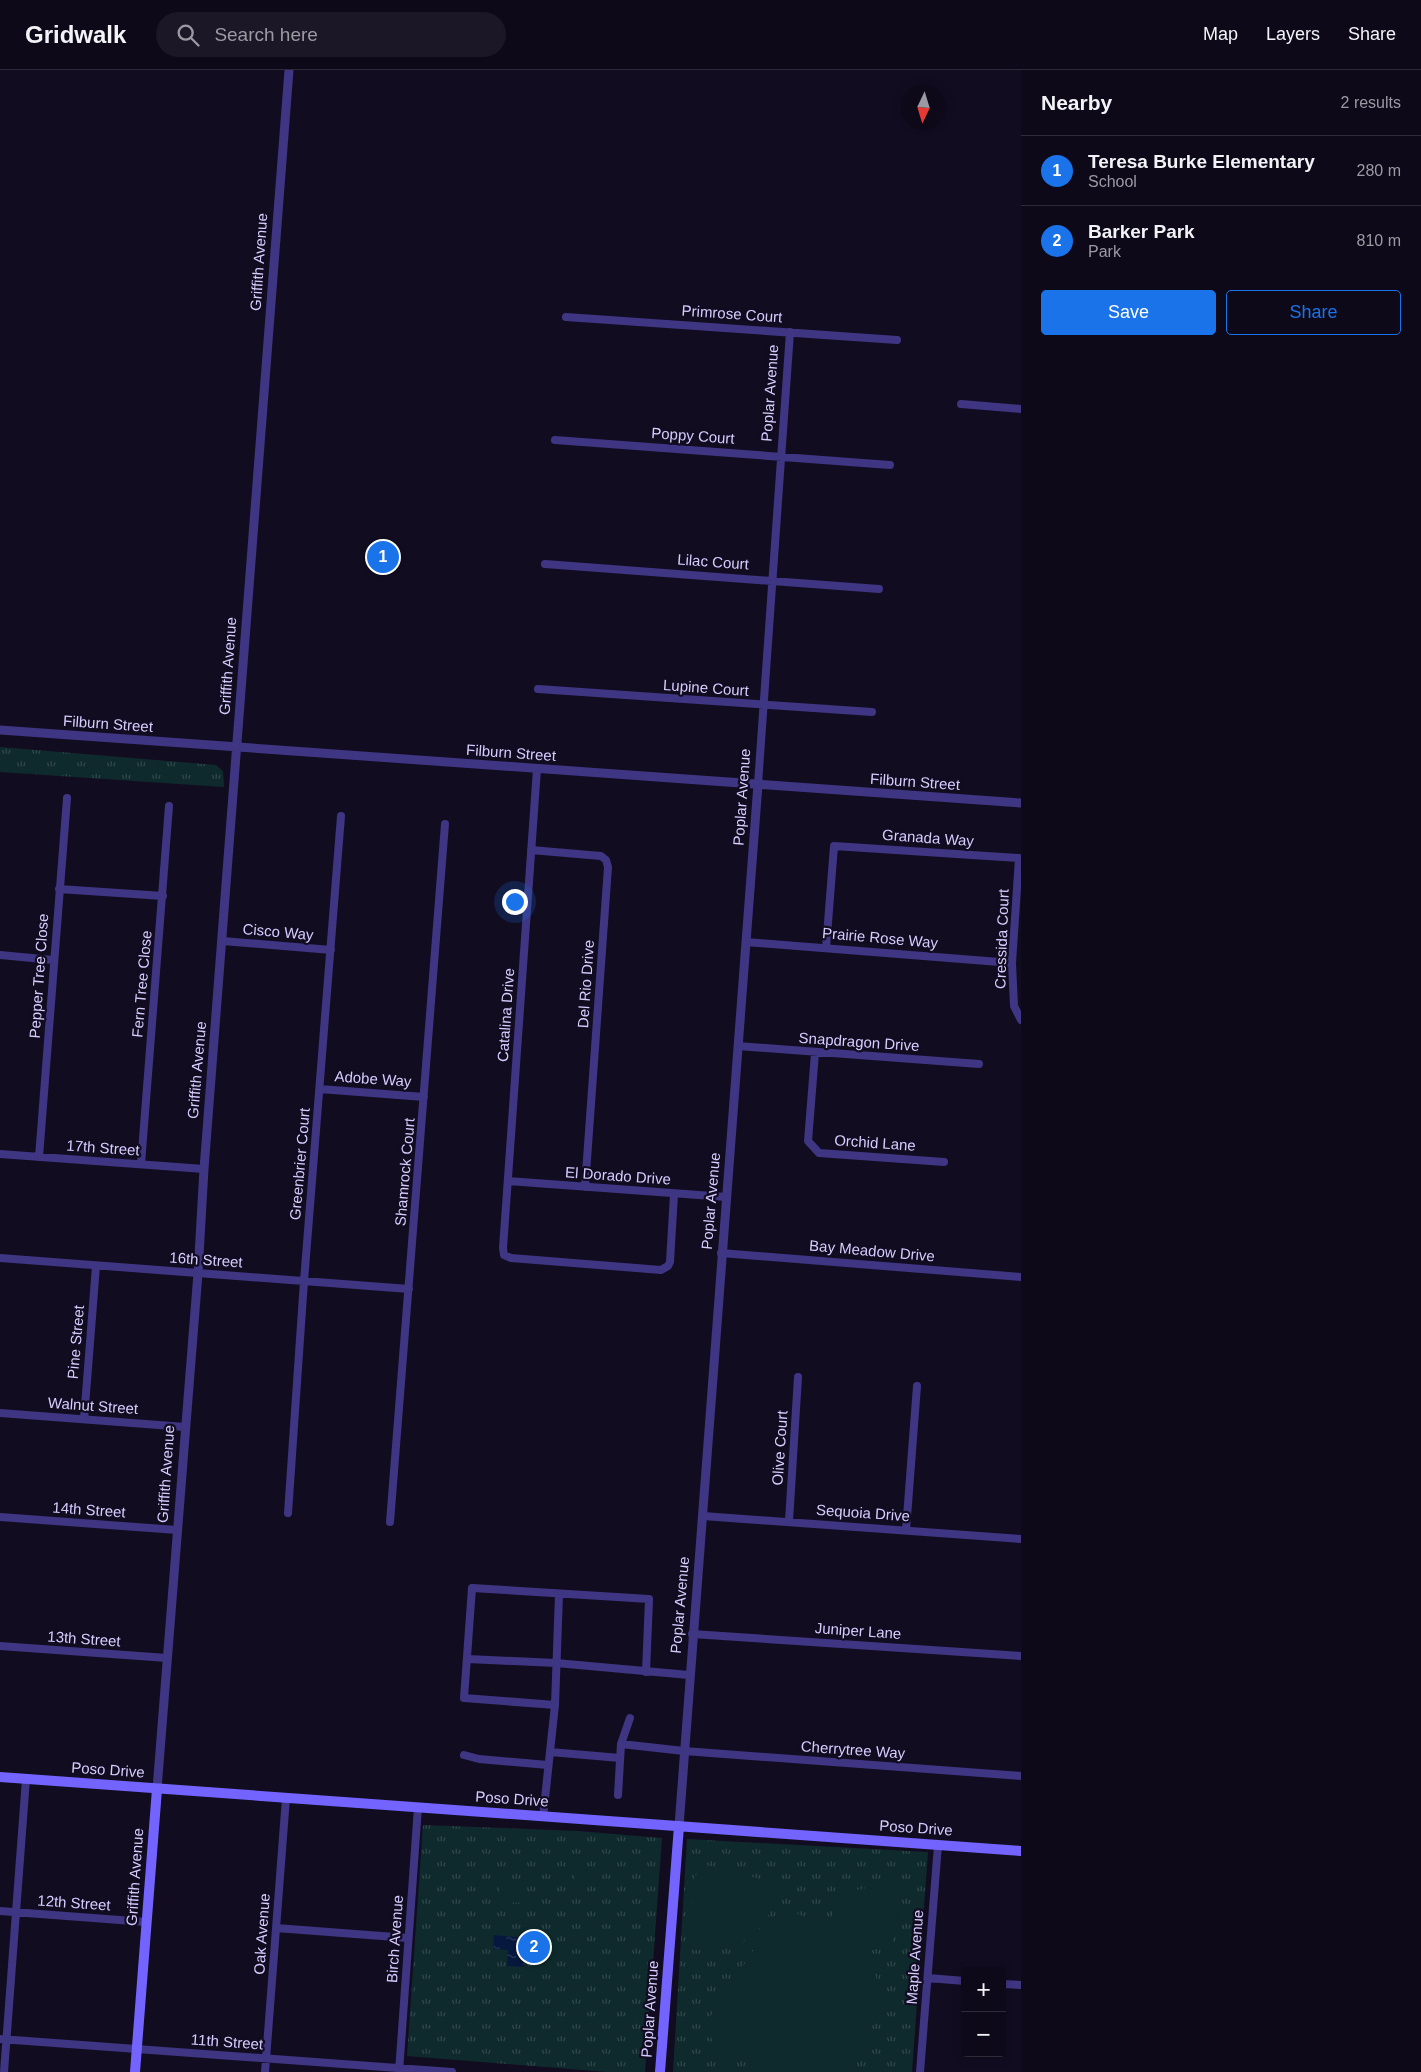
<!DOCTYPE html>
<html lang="en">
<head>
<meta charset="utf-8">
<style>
  :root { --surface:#0e0919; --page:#1c1726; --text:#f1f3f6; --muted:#9b9aa2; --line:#2e2a38; --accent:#1a73e8 }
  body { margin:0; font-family:Arial,sans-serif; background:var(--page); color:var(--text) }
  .controls { position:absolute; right:15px; bottom:15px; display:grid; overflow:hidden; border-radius:5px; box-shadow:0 2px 8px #0003 }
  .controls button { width:45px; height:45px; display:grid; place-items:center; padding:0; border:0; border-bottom:1px solid var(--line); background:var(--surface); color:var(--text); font:25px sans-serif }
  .compass { position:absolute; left:901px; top:15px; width:45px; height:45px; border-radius:50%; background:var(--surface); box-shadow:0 2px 8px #0003; rotate:184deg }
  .you { position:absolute; left:514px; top:831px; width:18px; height:18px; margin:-12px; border:4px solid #fff; border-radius:50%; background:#1a73e8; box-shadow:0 0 0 8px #1a73e833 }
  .badge { display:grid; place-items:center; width:32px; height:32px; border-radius:50%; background:var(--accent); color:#fff; font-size:16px; font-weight:700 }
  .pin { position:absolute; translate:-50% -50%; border:2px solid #fff; box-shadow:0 1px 5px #0006 }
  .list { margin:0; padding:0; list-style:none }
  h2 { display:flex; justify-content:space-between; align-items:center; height:65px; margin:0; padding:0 20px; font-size:21px }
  h2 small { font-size:16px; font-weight:400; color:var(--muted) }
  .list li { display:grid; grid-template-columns:32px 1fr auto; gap:15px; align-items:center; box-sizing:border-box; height:70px; padding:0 20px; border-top:1px solid var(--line) }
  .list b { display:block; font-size:19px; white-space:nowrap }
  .list p { margin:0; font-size:16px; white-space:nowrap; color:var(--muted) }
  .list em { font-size:16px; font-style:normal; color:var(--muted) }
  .actions { display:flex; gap:10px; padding:15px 20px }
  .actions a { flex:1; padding:11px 0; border:1px solid var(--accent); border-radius:5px; text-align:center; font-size:18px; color:var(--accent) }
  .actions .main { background:var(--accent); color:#fff }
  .icon { flex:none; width:28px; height:28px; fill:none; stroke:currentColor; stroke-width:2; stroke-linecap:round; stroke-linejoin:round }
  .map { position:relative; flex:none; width:1021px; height:2002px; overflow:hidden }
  header { display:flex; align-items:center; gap:30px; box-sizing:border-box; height:70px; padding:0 25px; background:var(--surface); border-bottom:1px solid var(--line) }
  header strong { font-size:24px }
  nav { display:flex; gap:28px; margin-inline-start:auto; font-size:18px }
  .search { width:350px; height:45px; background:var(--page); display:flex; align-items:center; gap:12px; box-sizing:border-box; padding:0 18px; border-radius:28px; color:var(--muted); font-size:19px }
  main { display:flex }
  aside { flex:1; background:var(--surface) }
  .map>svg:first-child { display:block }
</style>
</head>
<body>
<header>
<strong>Gridwalk</strong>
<div class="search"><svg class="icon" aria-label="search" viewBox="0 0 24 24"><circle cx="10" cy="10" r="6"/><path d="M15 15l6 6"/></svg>Search here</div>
<nav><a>Map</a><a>Layers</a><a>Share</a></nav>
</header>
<main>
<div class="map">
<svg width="1021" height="2002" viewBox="0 0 1021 2002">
  <defs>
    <pattern id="grass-tufts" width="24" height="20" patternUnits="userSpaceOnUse" patternTransform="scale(1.25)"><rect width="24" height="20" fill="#0f2a2c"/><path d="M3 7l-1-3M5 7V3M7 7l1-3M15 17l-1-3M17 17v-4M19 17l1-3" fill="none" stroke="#31484c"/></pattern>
    <pattern id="water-ripples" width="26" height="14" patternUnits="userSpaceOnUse" patternTransform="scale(1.25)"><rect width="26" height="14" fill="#07183f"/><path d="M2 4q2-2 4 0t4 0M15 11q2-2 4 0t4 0" fill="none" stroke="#2a385c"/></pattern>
  </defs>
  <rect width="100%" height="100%" fill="#120c21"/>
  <path fill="url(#grass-tufts)" d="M0,677L216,695L223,701L224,717L0,702Z
    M423,1755L578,1761L662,1768L645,2002H607L407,1986Z
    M687,1769L928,1782L912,2002H673Z"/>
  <path fill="#0f2a2c" d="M573 1803a8 8 0 1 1 16 0a8 8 0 1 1-16 0Z
    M706,1795L780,1814C770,1862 738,1886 689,1879L694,1807Z
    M499,1813H527V1833L499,1832Z
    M891,1813L899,1818L901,1822L890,1881L864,1877L885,1930L850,2002H791L717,1984L706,1953L782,1836L846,1868L832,1850V1825Z"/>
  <path fill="url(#water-ripples)" d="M494,1865L526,1868L524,1897L507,1896L508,1880L493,1879Z"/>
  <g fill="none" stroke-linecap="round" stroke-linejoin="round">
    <path stroke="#3e3682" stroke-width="8" d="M566,247L897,270
      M961,334L1021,339
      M555,370L890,395
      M545,494L879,519
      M538,619L872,642
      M537,699L503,1178L504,1185L511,1188L661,1200L668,1196L670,1192L674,1124
      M758,714L790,262
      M531,780L601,786L606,790L608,797L585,1117
      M59,819L163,826
      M223,871L331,880
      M746,872L1012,893
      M826,878L834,776L1019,788L1012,893L1014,936L1021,950
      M0,885L53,890
      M738,976L979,994
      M815,983L808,1071L819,1083L944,1092
      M320,1019L424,1027
      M0,1084L204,1099
      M39,1087L67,728
      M141,1094L169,736
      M508,1111L726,1127
      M721,1183L1021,1207
      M0,1188L409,1219
      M0,1343L185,1357
      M84,1349L96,1196
      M288,1443L304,1211L341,746
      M703,1446L1021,1469
      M0,1447L177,1460
      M789,1451L798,1307
      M390,1452L445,754
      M906,1460L917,1316
      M692,1564L1021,1586
      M0,1576L167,1588
      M468,1589L556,1593L689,1605
      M555,1635L464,1628L472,1518L649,1529L646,1602
      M621,1674L684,1681L1021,1706
      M550,1682L620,1688
      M464,1685L479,1689L548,1695
      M618,1725L621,1674L630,1648
      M543,1747L555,1635L559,1524
      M0,1841L146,1852
      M276,1858L408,1868
      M928,1908L965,1911
      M1002,1914L1021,1915
      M0,1969L452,2002
      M4,2002L26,1709
      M265,2002L286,1728
      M399,2002L418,1737
      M920,2002L938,1775"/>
    <path stroke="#3e3682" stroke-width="9" d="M0,660L1021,733
      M157,1719L198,1203L204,1099L289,0
      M679,1756L758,714"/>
    <path stroke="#7364ff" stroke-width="10" d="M0,1707L1021,1781
      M135,2002L157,1719
      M660,2002L679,1756"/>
  </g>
  <g text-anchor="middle" stroke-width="4.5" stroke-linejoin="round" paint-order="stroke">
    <g font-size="15" fill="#d6cdff" stroke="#120c21">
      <text transform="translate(259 192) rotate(-86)" y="5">Griffith Avenue</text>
      <text transform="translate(732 244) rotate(4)" y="5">Primrose Court</text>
      <text transform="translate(770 323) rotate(-86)" y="5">Poplar Avenue</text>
      <text transform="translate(693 366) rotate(4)" y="5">Poppy Court</text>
      <text transform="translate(713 492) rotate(4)" y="5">Lilac Court</text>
      <text transform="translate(228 596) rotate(-86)" y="5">Griffith Avenue</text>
      <text transform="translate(706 618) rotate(4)" y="5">Lupine Court</text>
      <text transform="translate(108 654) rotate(4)" y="5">Filburn Street</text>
      <text transform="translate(511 683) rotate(4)" y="5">Filburn Street</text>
      <text transform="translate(915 712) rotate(4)" y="5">Filburn Street</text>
      <text transform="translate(742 727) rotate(-86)" y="5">Poplar Avenue</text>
      <text transform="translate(928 768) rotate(4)" y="5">Granada Way</text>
      <text transform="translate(278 862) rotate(5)" y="5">Cisco Way</text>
      <text transform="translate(880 868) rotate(5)" y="5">Prairie Rose Way</text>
      <text transform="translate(1002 869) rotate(-88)" y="5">Cressida Court</text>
      <text transform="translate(39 906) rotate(-86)" y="5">Pepper Tree Close</text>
      <text transform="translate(142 914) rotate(-85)" y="5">Fern Tree Close</text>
      <text transform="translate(586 914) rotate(-86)" y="5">Del Rio Drive</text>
      <text transform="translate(506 945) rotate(-86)" y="5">Catalina Drive</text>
      <text transform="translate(859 972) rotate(4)" y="5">Snapdragon Drive</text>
      <text transform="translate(197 1000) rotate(-85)" y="5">Griffith Avenue</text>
      <text transform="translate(373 1009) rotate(4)" y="5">Adobe Way</text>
      <text transform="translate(875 1073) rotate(4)" y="5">Orchid Lane</text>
      <text transform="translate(103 1078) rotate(4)" y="5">17th Street</text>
      <text transform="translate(300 1094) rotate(-85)" y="5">Greenbrier Court</text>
      <text transform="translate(405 1102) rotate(-85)" y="5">Shamrock Court</text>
      <text transform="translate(618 1106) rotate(4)" y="5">El Dorado Drive</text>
      <text transform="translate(711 1131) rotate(-85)" y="5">Poplar Avenue</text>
      <text transform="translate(872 1181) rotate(5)" y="5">Bay Meadow Drive</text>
      <text transform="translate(206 1190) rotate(4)" y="5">16th Street</text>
      <text transform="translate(76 1272) rotate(-85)" y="5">Pine Street</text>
      <text transform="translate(93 1336) rotate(4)" y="5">Walnut Street</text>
      <text transform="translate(780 1378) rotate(-86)" y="5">Olive Court</text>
      <text transform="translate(166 1404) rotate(-86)" y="5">Griffith Avenue</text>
      <text transform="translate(89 1440) rotate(4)" y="5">14th Street</text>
      <text transform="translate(863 1443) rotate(4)" y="5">Sequoia Drive</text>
      <text transform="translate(680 1535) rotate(-85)" y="5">Poplar Avenue</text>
      <text transform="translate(858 1561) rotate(4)" y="5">Juniper Lane</text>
      <text transform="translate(84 1569) rotate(4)" y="5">13th Street</text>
      <text transform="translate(853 1680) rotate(4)" y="5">Cherrytree Way</text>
      <text transform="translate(108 1700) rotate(4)" y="5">Poso Drive</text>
      <text transform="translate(512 1729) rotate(4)" y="5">Poso Drive</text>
      <text transform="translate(916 1758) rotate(4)" y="5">Poso Drive</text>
      <text transform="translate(135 1807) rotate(-86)" y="5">Griffith Avenue</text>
      <text transform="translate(74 1833) rotate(4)" y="5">12th Street</text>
      <text transform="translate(262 1864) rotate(-86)" y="5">Oak Avenue</text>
      <text transform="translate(395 1869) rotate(-86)" y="5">Birch Avenue</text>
      <text transform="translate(915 1887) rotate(-86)" y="5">Maple Avenue</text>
      <text transform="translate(650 1939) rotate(-86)" y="5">Poplar Avenue</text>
      <text transform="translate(227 1972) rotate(4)" y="5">11th Street</text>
    </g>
  </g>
</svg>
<div class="controls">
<button>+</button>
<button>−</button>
</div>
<svg class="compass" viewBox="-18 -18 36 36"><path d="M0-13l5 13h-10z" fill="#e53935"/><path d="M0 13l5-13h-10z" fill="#9b9aa2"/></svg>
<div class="you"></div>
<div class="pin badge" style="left:383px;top:487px">1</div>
<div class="pin badge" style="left:534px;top:1877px">2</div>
</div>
<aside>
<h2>Nearby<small>2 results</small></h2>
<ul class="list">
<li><span class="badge">1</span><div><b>Teresa Burke Elementary</b><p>School</p></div><em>280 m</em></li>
<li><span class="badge">2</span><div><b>Barker Park</b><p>Park</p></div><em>810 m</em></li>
</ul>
<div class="actions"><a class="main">Save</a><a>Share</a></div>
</aside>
</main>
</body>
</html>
